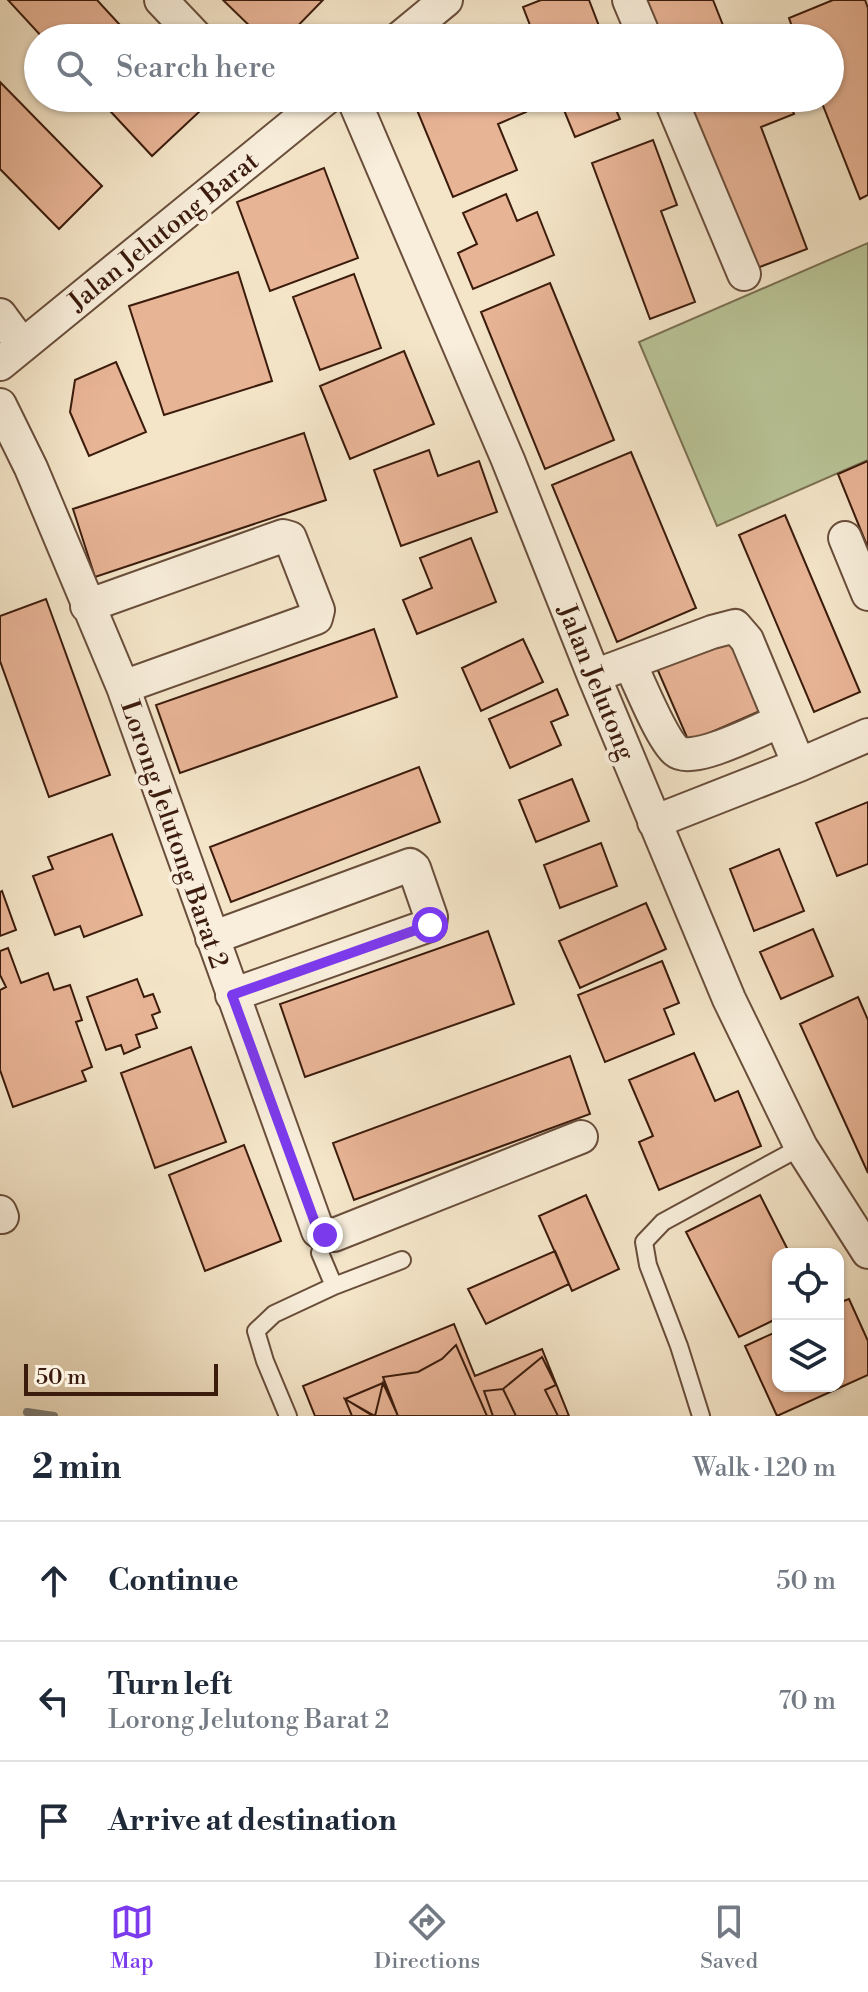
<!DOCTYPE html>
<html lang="en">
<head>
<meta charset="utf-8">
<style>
  :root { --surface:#fff; --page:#f2f2f3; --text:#1f2937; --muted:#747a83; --line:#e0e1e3; --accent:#7c3aed }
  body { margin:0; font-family:"Libre Bodoni",serif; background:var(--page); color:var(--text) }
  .controls { position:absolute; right:24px; bottom:24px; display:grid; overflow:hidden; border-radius:16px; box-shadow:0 2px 6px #0004 }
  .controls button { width:72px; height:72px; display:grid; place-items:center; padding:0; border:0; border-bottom:2px solid var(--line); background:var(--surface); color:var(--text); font:40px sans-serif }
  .scale { position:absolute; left:24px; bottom:20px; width:194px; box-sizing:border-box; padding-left:8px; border:4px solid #3b1b0c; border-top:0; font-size:22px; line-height:28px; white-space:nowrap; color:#3b1b0c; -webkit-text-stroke:6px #f8eedb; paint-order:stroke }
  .stop { position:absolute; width:24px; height:24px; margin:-18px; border:6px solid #7c3aed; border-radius:50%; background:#fff }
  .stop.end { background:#7c3aed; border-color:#fff; box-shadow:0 2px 8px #0008 }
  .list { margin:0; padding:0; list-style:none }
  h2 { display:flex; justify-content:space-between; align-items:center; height:104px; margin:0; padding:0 32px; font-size:34px }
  h2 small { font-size:26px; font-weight:400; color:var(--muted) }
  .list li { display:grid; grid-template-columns:52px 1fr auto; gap:24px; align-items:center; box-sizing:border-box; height:120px; padding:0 32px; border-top:2px solid var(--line) }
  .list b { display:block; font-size:30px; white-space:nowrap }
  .list p { margin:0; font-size:26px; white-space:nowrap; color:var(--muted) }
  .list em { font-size:26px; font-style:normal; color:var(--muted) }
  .icon { flex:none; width:44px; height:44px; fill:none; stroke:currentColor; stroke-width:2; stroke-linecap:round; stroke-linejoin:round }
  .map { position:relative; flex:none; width:868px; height:1416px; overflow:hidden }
  .search { position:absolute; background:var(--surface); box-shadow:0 2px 6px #0004; left:24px; right:24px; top:24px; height:88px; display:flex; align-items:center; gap:20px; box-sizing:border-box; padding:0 28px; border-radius:44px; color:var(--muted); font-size:30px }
  .sheet { height:464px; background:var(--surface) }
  nav { display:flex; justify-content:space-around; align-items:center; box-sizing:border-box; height:112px; border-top:2px solid var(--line); background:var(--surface); font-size:22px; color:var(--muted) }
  nav a { display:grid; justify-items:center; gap:4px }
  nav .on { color:var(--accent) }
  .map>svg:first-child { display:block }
</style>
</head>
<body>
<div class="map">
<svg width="868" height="1416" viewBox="0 0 868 1416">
  <rect width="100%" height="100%" fill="#f4e5c8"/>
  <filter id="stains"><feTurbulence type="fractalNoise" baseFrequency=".0025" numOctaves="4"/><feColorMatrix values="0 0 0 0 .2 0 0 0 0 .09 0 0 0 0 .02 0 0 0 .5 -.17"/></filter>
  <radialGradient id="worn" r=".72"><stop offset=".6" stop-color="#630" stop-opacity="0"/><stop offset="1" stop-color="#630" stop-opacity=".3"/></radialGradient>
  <path fill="#b9c598" stroke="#7a7052" stroke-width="2" d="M868,243V460L717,526L639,342Z"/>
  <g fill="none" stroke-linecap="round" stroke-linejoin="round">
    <path stroke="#777c77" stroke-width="8" d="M27,1412L54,1416"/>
  </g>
  <path fill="#e8b496" stroke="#3b1b0c" stroke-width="2" d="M8,0H97L132,38H43Z
    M223,0H323L286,38H262Z
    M541,0H589L602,34L591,38H535L523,7Z
    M644,0H713L728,38H660Z
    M833,0H865L868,8V195L860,199L820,98H830V38H796L789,18Z
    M0,82L102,186L59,229L0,169Z
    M98,98H188L200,111L152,156Z
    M412,98H520L526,112L498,124L517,170L453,197Z
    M559,98H611L620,119L575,137Z
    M711,98H788L794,114L761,127L807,249L752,270L690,106Z
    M653,140L677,205L661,211L695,302L650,319L592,163Z
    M324,168L358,258L270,291L237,202Z
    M506,194L517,221L537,212L554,255L473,289L458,253L477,244L463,213Z
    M238,272L272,381L164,415L129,306Z
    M354,274L381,348L320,370L293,297Z
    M550,283L614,440L545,469L481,312Z
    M404,351L434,424L350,459L320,386Z
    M116,362L146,432L89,456L70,412L75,380Z
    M304,433L326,500L95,577L73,509Z
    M429,450L438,476L479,461L497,512L401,546L374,470Z
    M631,452L696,608L617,642L552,485Z
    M868,461V548L838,474Z
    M785,515L860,692L814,712L739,535Z
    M471,538L496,602L417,634L403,600L432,588L420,558Z
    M46,599L110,775L49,797L0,661V616Z
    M374,629L397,697L180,773L156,705Z
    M728,636L760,711L689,742L656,666Z
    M523,639L543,682L481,711L462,668Z
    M557,689L568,715L551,722L561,745L510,768L489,719Z
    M419,767L440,822L231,902L210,847Z
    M572,779L589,821L536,842L519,800Z
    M868,802V864L837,876L816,823Z
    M112,834L142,915L84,937L80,926L55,935L33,876L53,869L48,857Z
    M601,843L617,886L560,908L544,865Z
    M779,849L804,911L754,931L730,869Z
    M2,891L16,930L0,936V892Z
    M646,903L666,949L580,988L559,941Z
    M813,929L833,976L781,999L760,952Z
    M488,931L514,1004L305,1077L280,1004Z
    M8,948L21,983L48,973L54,990L70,985L82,1020L76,1022L92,1067L82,1071L86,1081L13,1107L0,1070V990L6,987L0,975V951Z
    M662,961L679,1003L664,1009L674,1034L605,1062L578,995Z
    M137,979L144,997L153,994L160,1012L152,1015L157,1028L136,1035L140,1047L124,1054L121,1045L106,1050L87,997Z
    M858,997L868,1020V1173L800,1024Z
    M191,1047L226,1142L155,1168L121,1073Z
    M694,1053L715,1101L738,1091L761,1146L659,1190L639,1142L653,1136L629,1080Z
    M570,1056L590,1114L354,1200L333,1143Z
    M244,1145L281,1241L205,1271L169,1175Z
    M586,1195L619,1269L572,1291L539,1216Z
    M760,1195L790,1254H778V1318L739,1337L686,1232Z
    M555,1251L569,1284L486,1324L468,1289Z
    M849,1299L868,1341V1375L777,1416L745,1346L778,1331V1386H838V1303Z
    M454,1324L475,1376L542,1349L569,1416H315L303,1386Z
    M456,1345L487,1416H398L383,1377L418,1372L442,1359Z
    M542,1357L556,1385L545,1390L558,1416H516L503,1389Z
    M383,1383L398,1416H375Z
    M383,1383L375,1416L345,1399Z
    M503,1389L516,1416H493L484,1391Z
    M345,1399L373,1416H352Z"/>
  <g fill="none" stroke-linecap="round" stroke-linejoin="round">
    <g stroke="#694e3b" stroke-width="20">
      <path id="service" d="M325,1235L320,1253L334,1286L402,1260
        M288,1416L265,1361L256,1331L274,1314L334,1286
        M701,1416L679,1346L648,1265L644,1242L663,1222L801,1147"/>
    </g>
    <g stroke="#694e3b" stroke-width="36">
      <path id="minor" d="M161,0L197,38
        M629,0L645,38
        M400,38L446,0
        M353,98L508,460L594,676L729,999L801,1147L868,1252
        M670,98L744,274
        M0,315L22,345
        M0,364L326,98
        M0,405L31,468L123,687L318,1231L325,1235H334L581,1137
        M845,538L868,594
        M87,606L283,536L290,538L318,610L316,618L123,687
        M630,664C640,684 661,738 676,751C692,765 761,729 780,721
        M594,676L712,632L735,626L747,640L799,765
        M654,822L799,765L868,735
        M212,938L410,865L414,868L431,917L430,925L232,995
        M0,1212L2,1217"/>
    </g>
    <use href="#service" stroke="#f8eedb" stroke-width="16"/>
    <use href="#minor" stroke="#f8eedb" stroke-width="32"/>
  </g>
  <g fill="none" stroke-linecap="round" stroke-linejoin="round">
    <path stroke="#7c3aed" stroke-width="10" d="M325,1235L318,1231L232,995L430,925"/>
  </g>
  <g text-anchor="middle" stroke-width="8" stroke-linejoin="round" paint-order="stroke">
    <g font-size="26" fill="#3b1b0c" stroke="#f8eedb">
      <text transform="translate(163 231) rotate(-39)" y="9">Jalan Jelutong Barat</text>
      <text transform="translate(597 682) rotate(68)" y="9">Jalan Jelutong</text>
      <text transform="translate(175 834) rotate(71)" y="9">Lorong Jelutong Barat 2</text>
    </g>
  </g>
  <rect width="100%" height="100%" filter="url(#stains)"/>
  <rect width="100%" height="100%" fill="url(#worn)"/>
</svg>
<div class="controls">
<button><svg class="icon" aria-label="locate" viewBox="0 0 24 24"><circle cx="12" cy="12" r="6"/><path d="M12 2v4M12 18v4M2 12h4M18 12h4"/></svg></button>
<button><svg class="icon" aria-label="layers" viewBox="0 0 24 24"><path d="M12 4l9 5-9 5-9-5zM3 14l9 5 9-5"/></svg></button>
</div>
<div class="scale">50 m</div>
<div class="stop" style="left:430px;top:925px"></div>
<div class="stop end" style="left:325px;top:1235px"></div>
<div class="search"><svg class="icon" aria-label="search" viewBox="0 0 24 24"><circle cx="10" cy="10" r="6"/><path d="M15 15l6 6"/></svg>Search here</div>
</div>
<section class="sheet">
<h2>2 min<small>Walk · 120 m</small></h2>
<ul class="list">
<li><svg class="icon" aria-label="ahead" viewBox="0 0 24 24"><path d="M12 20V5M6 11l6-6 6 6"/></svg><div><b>Continue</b></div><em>50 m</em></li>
<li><svg class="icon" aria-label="left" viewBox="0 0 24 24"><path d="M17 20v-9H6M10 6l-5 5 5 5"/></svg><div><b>Turn left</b><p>Lorong Jelutong Barat 2</p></div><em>70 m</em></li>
<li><svg class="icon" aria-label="arrive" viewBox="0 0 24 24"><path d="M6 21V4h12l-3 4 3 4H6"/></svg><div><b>Arrive at destination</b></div></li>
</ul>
</section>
<nav>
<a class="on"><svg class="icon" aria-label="map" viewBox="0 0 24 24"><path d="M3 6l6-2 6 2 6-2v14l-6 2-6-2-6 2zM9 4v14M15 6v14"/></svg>Map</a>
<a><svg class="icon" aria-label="directions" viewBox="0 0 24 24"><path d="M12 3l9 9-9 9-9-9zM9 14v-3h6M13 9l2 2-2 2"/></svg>Directions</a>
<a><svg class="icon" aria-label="saved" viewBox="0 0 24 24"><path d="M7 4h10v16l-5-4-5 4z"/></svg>Saved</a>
</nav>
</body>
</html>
